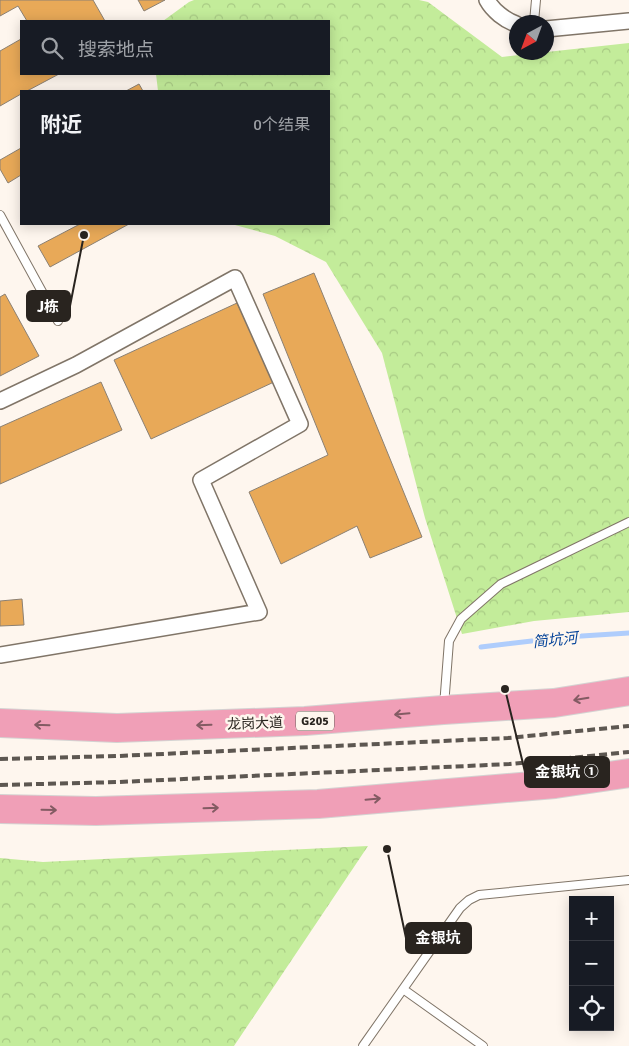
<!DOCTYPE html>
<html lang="zh">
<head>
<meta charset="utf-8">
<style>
  :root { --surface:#171b24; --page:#242831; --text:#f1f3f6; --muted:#9ea1a6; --line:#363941 }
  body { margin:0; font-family:Signika,"Noto Sans SC",sans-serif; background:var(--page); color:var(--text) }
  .controls { position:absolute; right:15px; bottom:15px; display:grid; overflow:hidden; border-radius:0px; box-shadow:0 2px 12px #0003 }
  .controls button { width:45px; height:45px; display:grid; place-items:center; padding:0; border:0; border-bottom:1px solid var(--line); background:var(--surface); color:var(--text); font:25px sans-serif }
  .compass { position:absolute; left:509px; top:15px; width:45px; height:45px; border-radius:50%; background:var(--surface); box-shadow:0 2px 12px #0003; rotate:221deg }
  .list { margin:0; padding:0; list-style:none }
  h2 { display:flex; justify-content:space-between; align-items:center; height:65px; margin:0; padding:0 20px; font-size:21px }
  h2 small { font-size:16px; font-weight:400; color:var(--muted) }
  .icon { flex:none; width:28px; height:28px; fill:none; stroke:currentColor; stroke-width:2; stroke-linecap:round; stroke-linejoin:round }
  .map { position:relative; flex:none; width:629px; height:1046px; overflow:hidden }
  .search { position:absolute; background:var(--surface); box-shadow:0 2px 12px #0003; left:20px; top:20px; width:310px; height:55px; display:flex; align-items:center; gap:12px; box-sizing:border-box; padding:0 18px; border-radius:0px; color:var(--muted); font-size:19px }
  .panel { position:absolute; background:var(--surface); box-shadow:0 2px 12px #0003; left:20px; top:90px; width:310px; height:135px; border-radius:0px }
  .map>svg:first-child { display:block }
</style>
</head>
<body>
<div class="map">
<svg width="629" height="1046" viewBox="0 0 629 1046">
  <defs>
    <pattern id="forest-crowns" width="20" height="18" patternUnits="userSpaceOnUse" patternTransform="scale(1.25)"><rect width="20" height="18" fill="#c3ec9a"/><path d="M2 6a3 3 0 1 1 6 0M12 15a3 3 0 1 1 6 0" fill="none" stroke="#a8ca84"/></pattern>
  </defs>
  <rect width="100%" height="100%" fill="#fef6ee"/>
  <path fill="url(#forest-crowns)" d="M194,0H419L428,2L502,57L629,43V612L534,621L462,634L425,518L382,353L326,262L275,236L235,225L233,224H329V91H158L156,74H329V21H163L189,2Z
    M368,846L234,1046H0V858L43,862Z"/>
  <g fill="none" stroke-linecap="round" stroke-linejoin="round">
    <path stroke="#afcdfc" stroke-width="5" d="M481,647L566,637L629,633"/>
  </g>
  <path fill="#e8a958" stroke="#8b8073" d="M0,0H93L105,21H27L18,6L0,16Z
    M138,0H165L144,11Z
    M21,39V74H59L27,91H21V94L0,106V51Z
    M139,84L143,91H126Z
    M21,148V175L8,183L0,169V160Z
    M80,224H129L50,267L38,246Z
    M314,273L422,537L370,558L357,526L281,564L249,492L328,455L263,294Z
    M5,294L39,356L0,376V297Z
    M237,303L274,382L151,439L114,360Z
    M101,382L122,430L0,484V427Z
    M22,599L24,625L0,626V601Z"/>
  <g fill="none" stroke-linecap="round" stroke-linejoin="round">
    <g stroke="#807568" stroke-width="10">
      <path id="lane" d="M534,22L536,0
        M0,215L58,321
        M444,706L449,641L461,619L501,584L629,522
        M403,989L483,1046
        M363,1046L460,908L469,900L479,895L629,880"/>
    </g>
    <g stroke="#807568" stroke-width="18">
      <path id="street" d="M487,0C493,11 505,20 516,24
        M546,29L629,21
        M0,401L76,365L235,278L300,424L201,480L259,612L0,655"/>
    </g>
    <g stroke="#d4d3d2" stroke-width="30">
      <path id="highway" d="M0,723L117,728L305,721L443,710L554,703L629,691
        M0,809L96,811L318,804L555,784L629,773"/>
    </g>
    <use href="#lane" stroke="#fff" stroke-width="8"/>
    <use href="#street" stroke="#fff" stroke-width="15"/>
    <use href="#highway" stroke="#f09fb7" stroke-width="28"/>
    <path stroke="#5d5751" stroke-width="4" stroke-dasharray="8 4" stroke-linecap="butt" d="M0,759L118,756L508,738L629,726
      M0,785L119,782L510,764L629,752"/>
  </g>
  <defs><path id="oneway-shaft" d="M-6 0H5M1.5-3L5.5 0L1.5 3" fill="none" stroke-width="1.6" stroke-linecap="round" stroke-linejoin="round" transform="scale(1.25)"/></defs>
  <g stroke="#835b63">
    <use href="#oneway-shaft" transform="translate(581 699) rotate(171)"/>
    <use href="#oneway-shaft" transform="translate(402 714) rotate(175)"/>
    <use href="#oneway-shaft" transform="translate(42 725) rotate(-178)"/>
    <use href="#oneway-shaft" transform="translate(204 725) rotate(178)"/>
    <use href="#oneway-shaft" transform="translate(373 799) rotate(-5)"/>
    <use href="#oneway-shaft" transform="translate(211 808) rotate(-2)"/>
    <use href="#oneway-shaft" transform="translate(49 810) rotate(1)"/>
  </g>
  <g text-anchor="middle" stroke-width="5" stroke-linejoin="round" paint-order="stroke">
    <rect fill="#fef6ee" stroke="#69635d" stroke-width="1" x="296" y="711.5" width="38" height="19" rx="4"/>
    <g font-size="12" font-weight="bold" fill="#29241f">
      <text x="315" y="725">G205</text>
    </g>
    <g font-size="14" fill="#29241f" stroke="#fef6ee">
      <text transform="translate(255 723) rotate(-2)" y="5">龙岗大道</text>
    </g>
    <g font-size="15" font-style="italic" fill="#044399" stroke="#fef6ee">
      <text transform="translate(555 640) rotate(-6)" y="5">简坑河</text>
    </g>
  </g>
  <path fill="none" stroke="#29241f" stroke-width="2" d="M84 235L70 306M505 689L525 772M387 849L406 938"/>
  <g fill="#29241f" stroke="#fef6ee" stroke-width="2">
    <circle cx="84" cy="235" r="5"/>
    <circle cx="505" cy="689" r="5"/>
    <circle cx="387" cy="849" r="5"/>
  </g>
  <g fill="#29241f" stroke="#29241f" stroke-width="2">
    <rect x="27" y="291" width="43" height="30" rx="5"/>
    <rect x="525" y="757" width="84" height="30" rx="5"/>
    <rect x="406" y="923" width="65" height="30" rx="5"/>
  </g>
  <g font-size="15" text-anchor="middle" font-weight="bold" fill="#fff">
    <text x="48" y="312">J栋</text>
    <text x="567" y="777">金银坑 ①</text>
    <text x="438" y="943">金银坑</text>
  </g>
</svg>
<div class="controls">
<button>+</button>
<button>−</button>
<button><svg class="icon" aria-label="locate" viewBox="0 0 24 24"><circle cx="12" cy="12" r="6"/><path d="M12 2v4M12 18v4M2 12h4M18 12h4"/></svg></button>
</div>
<svg class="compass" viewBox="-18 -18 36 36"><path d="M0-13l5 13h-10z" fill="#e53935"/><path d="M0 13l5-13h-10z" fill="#9ea1a6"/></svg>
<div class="search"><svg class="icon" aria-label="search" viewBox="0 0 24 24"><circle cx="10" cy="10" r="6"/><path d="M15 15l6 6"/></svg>搜索地点</div>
<section class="panel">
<h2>附近<small>0个结果</small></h2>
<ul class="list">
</ul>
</section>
</div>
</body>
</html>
